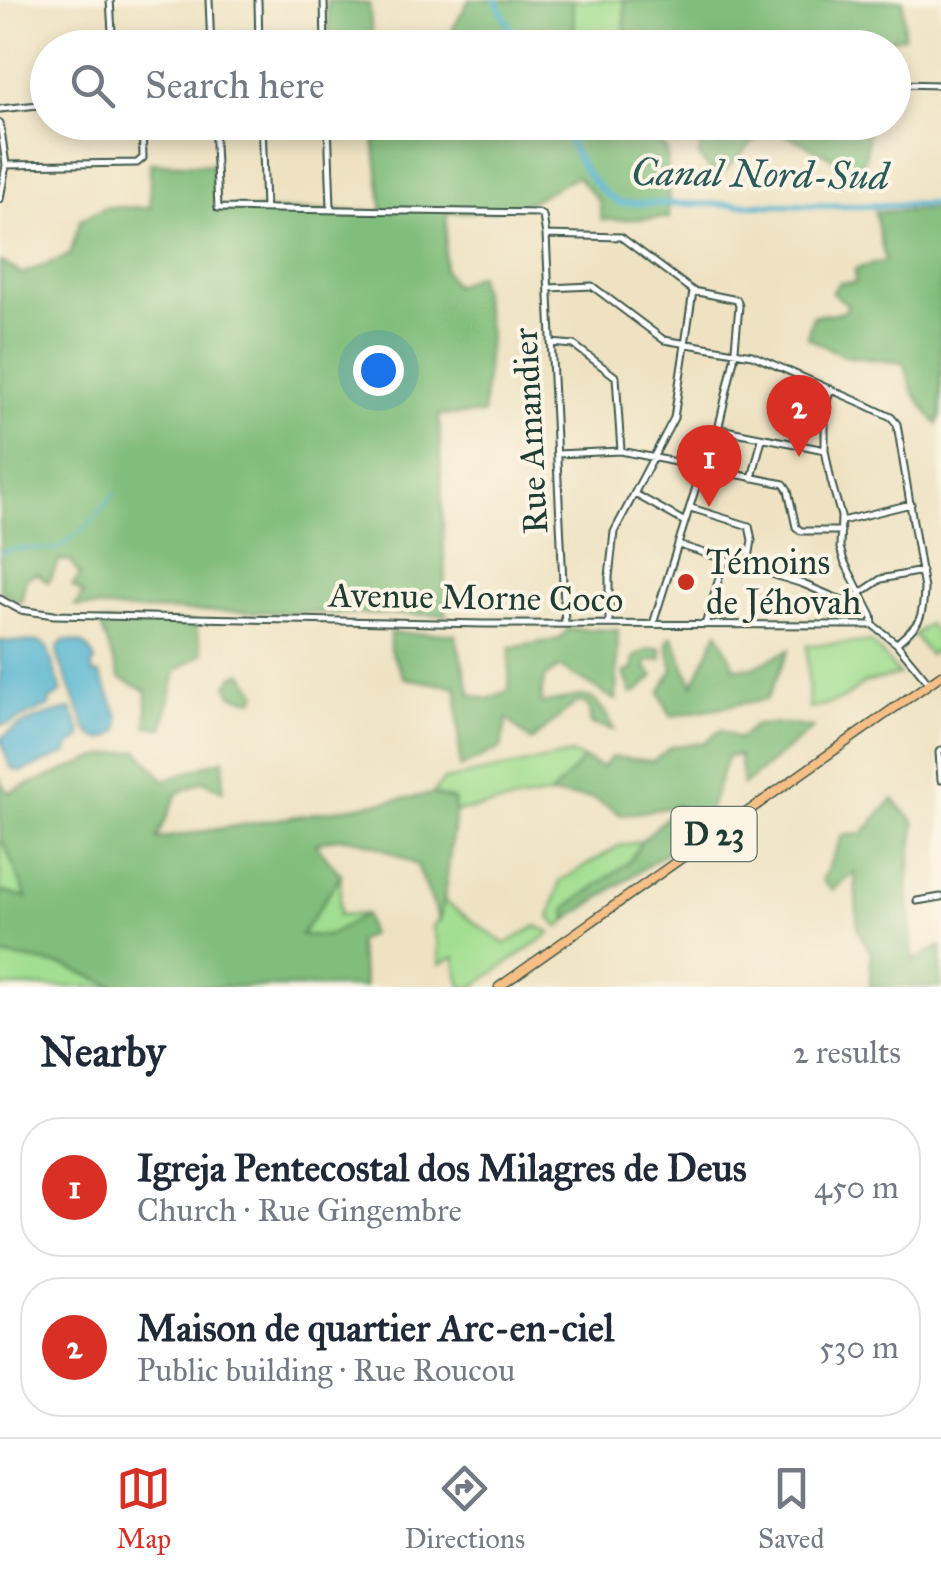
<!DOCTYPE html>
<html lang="en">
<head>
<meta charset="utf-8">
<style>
  :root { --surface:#fff; --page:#f6f6f7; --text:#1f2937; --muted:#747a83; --line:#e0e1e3; --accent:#d93025 }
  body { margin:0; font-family:"IM FELL Great Primer",serif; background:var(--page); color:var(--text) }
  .you { position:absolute; left:378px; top:370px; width:35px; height:35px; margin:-25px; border:8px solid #fff; border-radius:50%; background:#1a73e8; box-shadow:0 0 0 15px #1a73e833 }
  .badge { display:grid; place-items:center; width:65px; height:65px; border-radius:50%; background:var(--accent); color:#fff; font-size:32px; font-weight:700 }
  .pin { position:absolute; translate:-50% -82px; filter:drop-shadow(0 2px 5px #0008) }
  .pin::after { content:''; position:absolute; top:52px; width:35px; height:30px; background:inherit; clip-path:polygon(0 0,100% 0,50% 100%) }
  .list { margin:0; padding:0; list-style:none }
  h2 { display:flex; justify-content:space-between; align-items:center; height:130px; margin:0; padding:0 40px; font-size:42px }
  h2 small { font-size:32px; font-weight:400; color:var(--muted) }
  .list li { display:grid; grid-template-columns:65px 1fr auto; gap:30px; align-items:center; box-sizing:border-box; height:140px; margin:0 20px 20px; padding:0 20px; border:2px solid var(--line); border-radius:40px }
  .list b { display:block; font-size:38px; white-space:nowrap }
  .list p { margin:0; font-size:32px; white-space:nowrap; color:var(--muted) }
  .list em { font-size:32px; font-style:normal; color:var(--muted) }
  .icon { flex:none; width:55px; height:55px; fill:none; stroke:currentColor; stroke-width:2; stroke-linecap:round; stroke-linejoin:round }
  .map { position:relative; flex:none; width:941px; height:987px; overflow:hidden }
  .search { position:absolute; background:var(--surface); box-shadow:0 5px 15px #0003; left:30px; right:30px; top:30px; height:110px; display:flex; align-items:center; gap:25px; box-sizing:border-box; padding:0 35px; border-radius:55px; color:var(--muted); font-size:38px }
  .sheet { height:450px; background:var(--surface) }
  nav { display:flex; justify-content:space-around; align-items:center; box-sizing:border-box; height:140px; border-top:2px solid var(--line); background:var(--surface); font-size:28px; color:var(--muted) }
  nav a { display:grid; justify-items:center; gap:5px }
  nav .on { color:var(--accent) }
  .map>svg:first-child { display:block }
</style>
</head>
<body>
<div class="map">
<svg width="941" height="987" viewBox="0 0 941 987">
  <rect width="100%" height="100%" fill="#fcf5e5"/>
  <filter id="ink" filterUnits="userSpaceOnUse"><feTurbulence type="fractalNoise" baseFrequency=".01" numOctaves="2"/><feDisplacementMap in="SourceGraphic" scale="20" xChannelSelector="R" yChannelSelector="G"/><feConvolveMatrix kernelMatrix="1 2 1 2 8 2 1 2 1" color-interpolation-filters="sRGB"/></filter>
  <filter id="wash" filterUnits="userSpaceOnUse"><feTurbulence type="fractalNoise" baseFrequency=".0048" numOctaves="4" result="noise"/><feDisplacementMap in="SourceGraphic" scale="40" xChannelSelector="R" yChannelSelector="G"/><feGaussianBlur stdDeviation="2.25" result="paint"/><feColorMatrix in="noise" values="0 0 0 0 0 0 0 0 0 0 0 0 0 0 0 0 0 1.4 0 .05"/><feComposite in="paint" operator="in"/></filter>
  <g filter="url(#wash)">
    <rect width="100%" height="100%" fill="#eee2c2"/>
    <path fill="#a2de91" stroke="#608e62" stroke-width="2.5" d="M572,0H624L626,47H576Z
      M928,624L941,641V646L929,655L914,635Z
      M872,642L899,675L864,683L842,700L809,709L807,645Z
      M571,754L584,759L550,795L455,812L454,800L432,794L444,780Z
      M642,841L629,862L567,908V920L560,927L550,918L560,881L619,846Z
      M0,842H4L28,899L0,891Z
      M341,875L339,915L365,914L328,936H301Z
      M444,901L505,944L537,926L551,933L473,987H461L454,957L440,964L437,942L432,926L439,920Z
      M0,955L66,966L117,987H0Z"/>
    <path fill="#81bd7b" stroke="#507d58" stroke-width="2.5" d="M327,0L369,4L373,47H330Z
      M469,0H572L576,47H443Z
      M624,0H903L904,37L860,43V48L626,47Z
      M372,123H647L646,126L667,151L669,218L602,220L599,201L576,176L529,202L490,211L447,213L444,270L454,286L478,275L489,334L483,414L439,415L446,615L129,610L75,606L83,594L72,586L80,576L71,562L60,560L48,582L37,573L26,578L21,602L0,590V261L22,274L70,255L80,220L106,207L150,208V163L212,165L216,209L383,212Z
      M693,123H866C868,140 869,162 854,174L828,156L769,126L718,178L699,157L702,131Z
      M941,209V415L937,424L914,394L904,363L844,356L807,337L813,316L844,312L848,305L832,292L840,282L855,283V269L885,261L875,212Z
      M194,622L203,653L176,671L163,728L147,726V691L120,678L100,623Z
      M568,629L618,630L616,700L560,667L544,678L541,704C585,697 591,682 614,730L591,724L588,704L577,702L531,741L507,719L501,748L460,768L457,687L405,678L390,650V633L455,634L471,695L489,699L509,690L510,648L560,639Z
      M718,631L735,668L753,667L789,650L767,699L671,716L660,693L673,669L667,642L672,636L693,685Z
      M661,648L662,659L647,661L646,668L654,676L638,691L631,693L624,672L633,670L634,658L647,650Z
      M243,673L257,693L254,700L233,696L227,685L233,676Z
      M787,724L813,728L743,785L739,755L727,757L704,827L567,920L566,908L629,862L642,841L678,806L622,815L593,798L550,795L584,759L602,767L612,757L653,761L673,746L703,743L721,730L739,739L755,725Z
      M138,750L164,780L224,759L223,791L203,781L177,794L157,839L432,794L454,800L455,812L444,901L439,920L417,865C385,850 350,827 316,844L341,875L301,935L328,936L365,914L370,934L357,942L365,987H117L66,966L0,955V891L27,898L4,843L0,842V779L8,793L98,757Z
      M893,799L915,823L908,883L913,961L941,946V987H870L871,953L858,930L855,873L833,890L822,881L842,836L863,833Z"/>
    <path fill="#52b4d0" stroke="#387882" stroke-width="2.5" d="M65,640C83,642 90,644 95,662L91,666L94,674H100L119,717V730C107,742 96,743 86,728L57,654L58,646Z
      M0,641L40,642L47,647L62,692L50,700L49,706L9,724L0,725Z
      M71,709L81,731V739L70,745L68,753L21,772L10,767L1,740C11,725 52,712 71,709Z"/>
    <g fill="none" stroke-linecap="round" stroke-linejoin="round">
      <path stroke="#52b4d0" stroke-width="2.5" d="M0,553L16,549H58L90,524L115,493"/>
      <path stroke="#52b4d0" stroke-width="6" d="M496,0L520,48
        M559,122C576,156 586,183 619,203L858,206L941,204"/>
    </g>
  </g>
  <g filter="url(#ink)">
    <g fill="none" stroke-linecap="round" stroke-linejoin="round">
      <g stroke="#3e5649" stroke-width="9">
        <path id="minor" d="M110,0L113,48
          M209,0L211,48
          M258,0L259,48
          M324,0L325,48
          M900,84L941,85
          M0,109L48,104
          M214,122L218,208L538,213L543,216L546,235L565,624
          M262,122L265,208
          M328,122L331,208
          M0,123L6,165L0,199
          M6,165L137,163L143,158L142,122
          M546,235L621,237L693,291L737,300L739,306L734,359L709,470
          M549,288L592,286L664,340L752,355L866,405L891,417L897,424L924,589C923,620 920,623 897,643
          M551,343L574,345L616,377L621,451
          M831,389L825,407V450L831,481L841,516L840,548L844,561L872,616L873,625
          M720,429L825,450
          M557,454L621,451L784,484L788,490L796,527L801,531H841
          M752,478L762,439
          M635,494L685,522
          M691,508L749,526L752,540L748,565
          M842,521L911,504
          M679,545L803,584L841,600L853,598L881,579L922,571
          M0,599L20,610L54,615L484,624L873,625L896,643L929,683
          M609,624V577L614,532L674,418L693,291
          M653,624L702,468
          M705,625L725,558
          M941,750L939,752L941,780
          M917,901L941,897"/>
      </g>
      <g stroke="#3e5649" stroke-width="11">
        <path id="major" d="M499,987L941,675"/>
      </g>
      <use href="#minor" stroke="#fff" stroke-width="5"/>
      <use href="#major" stroke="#f5bf86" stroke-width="8"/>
    </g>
  </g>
  <circle fill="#c8321e" stroke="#fcf5e5" stroke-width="4" cx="686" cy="582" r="10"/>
  <g text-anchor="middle" stroke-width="8" stroke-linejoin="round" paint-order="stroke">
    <rect fill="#fcf5e5" stroke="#617469" stroke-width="2.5" x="671.5" y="807" width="85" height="54" rx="8"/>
    <g font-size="32" font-weight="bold" fill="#1f3d34">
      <text x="714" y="845">D 23</text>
    </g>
    <g font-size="35" fill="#1f3d34" stroke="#fcf5e5">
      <text transform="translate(530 431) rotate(-93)" y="12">Rue Amandier</text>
      <text transform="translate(476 597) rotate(1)" y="12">Avenue Morne Coco</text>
    </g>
    <g font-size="35" fill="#1f3d34" stroke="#fcf5e5" text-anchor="start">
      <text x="706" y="574">Témoins<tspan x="706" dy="40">de Jéhovah</tspan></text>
    </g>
    <g font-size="38" font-style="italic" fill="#2c5b5b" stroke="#fcf5e5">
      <text transform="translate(760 174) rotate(1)" y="13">Canal Nord-Sud</text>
    </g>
  </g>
</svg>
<div class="you"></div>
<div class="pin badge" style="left:709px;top:507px">1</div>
<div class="pin badge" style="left:799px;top:457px">2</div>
<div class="search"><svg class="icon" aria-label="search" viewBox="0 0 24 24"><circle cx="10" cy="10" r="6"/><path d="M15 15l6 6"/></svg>Search here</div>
</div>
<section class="sheet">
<h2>Nearby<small>2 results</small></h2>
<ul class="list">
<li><span class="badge">1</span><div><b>Igreja Pentecostal dos Milagres de Deus</b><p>Church · Rue Gingembre</p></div><em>450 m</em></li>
<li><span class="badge">2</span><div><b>Maison de quartier Arc-en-ciel</b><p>Public building · Rue Roucou</p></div><em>530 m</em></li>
</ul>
</section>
<nav>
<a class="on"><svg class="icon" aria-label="map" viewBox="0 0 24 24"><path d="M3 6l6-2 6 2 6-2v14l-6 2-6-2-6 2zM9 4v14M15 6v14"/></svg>Map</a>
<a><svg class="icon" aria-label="directions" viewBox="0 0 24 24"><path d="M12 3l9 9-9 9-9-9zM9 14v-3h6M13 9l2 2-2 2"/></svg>Directions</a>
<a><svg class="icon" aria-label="saved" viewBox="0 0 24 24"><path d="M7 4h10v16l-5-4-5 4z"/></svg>Saved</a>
</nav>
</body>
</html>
